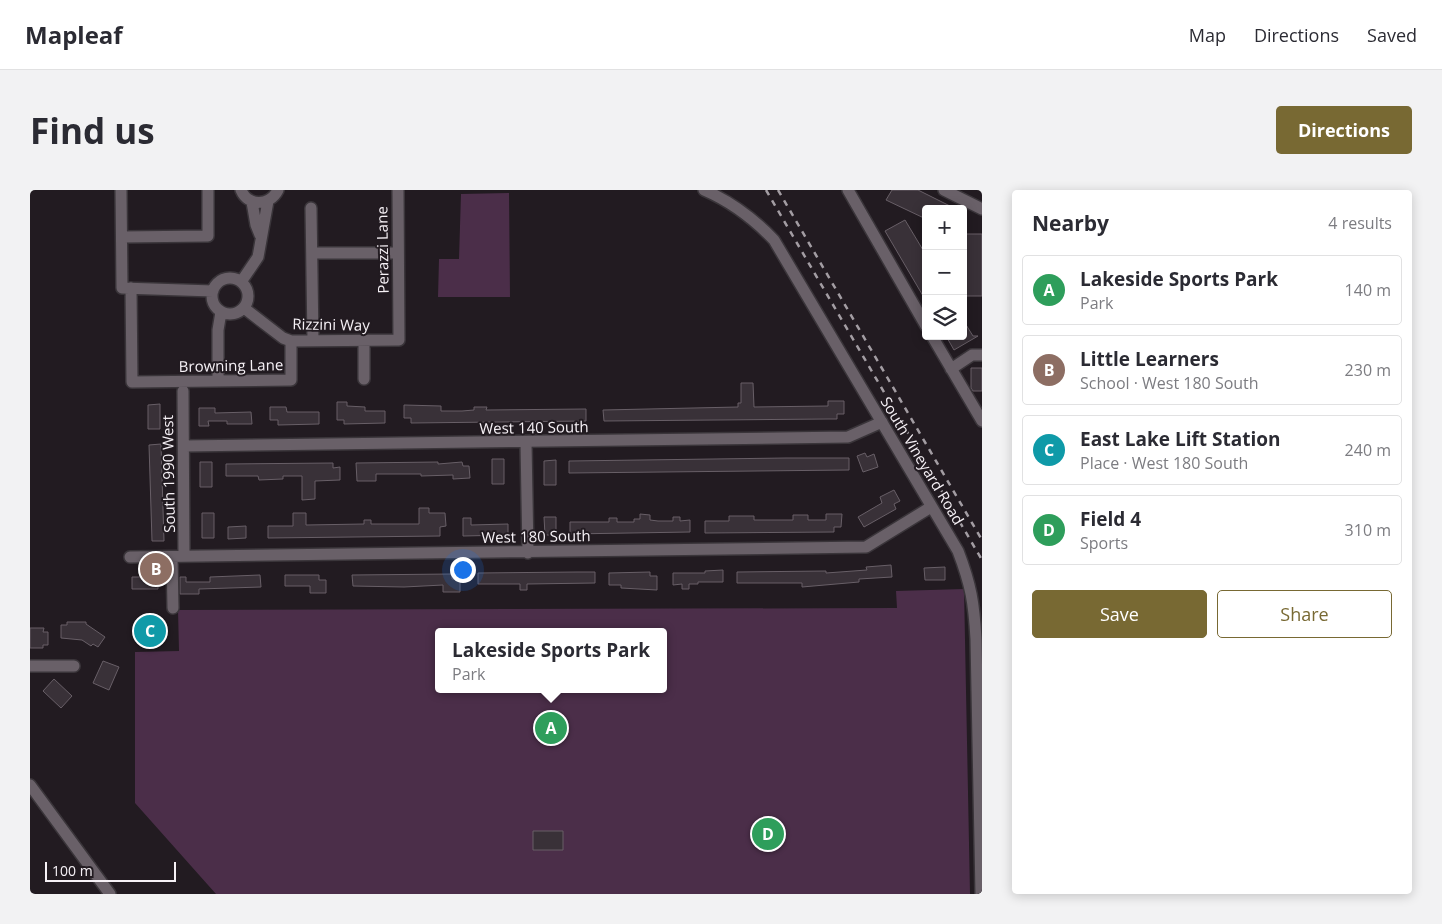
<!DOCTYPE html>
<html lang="en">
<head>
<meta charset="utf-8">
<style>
  :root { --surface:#fff; --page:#f2f2f3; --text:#2b2b33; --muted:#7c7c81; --line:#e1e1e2; --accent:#786933 }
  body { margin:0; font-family:"Open Sans",sans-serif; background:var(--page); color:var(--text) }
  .controls { position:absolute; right:15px; top:15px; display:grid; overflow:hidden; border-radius:5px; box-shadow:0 2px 12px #0003 }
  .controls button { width:45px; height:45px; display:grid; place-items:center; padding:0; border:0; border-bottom:1px solid var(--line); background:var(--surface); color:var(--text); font:25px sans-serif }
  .scale { position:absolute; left:15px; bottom:12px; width:131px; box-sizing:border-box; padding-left:5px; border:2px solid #f6f1f6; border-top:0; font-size:14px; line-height:18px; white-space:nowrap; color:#f6f1f6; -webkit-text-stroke:4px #221b21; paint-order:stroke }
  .you { position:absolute; left:432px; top:379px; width:18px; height:18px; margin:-12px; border:4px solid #fff; border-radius:50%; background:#1a73e8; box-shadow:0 0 0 8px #1a73e833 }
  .badge { display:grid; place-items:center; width:32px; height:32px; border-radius:50%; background:var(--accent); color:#fff; font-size:16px; font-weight:700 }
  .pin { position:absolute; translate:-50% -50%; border:2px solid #fff; box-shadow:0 1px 5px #0006 }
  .popup { position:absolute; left:405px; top:438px; width:232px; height:65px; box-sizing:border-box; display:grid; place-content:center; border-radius:5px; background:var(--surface); filter:drop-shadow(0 1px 4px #0005); font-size:16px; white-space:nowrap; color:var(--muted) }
  .popup b { font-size:19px; color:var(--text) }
  .popup::after { content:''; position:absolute; left:50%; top:100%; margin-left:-10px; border:10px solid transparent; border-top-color:var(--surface) }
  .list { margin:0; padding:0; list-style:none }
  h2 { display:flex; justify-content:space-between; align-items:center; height:65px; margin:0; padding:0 20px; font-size:21px }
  h2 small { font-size:16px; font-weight:400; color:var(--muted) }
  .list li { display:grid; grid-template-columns:32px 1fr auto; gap:15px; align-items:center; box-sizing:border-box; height:70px; margin:0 10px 10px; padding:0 10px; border:1px solid var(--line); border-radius:5px }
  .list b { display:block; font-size:19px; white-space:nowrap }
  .list p { margin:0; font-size:16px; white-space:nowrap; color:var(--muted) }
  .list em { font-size:16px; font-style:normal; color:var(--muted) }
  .actions { display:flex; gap:10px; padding:15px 20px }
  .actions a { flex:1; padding:11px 0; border:1px solid var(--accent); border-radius:5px; text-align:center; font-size:18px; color:var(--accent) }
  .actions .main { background:var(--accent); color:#fff }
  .icon { flex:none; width:28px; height:28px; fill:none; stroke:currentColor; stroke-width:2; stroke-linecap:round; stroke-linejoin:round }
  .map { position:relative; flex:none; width:952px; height:704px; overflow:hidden; border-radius:5px }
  header { display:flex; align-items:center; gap:30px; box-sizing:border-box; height:70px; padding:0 25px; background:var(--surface); border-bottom:1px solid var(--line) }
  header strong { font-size:24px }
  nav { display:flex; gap:28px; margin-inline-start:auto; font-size:18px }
  .intro { display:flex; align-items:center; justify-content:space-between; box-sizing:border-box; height:120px; padding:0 30px }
  h1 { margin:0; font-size:35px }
  .button { padding:12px 22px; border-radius:5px; background:var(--accent); color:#fff; font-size:18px; font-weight:700 }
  main { display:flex; gap:30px; padding:0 30px }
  aside { flex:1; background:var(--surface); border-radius:5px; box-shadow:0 2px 12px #0003 }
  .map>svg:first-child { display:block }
</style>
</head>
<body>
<header>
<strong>Mapleaf</strong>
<nav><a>Map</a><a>Directions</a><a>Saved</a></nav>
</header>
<div class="intro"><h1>Find us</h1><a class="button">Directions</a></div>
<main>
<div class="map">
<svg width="952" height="704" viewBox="0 0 952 704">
  <rect width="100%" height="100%" fill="#221b21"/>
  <path fill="#4b2e49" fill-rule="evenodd" d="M479,3L480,107H408L409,69H429L431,4Z
    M934,399L940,704H186L105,613V462L149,461L148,420L867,418L866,401ZM408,442H634V499H408Z"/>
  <path fill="#393138" stroke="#685f67" d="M862,0H888L926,19H896V29L856,10Z
    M875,30L896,65V111L855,41Z
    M933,44H952V106H933Z
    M933,130L943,146H948L924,160L916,146H933Z
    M941,178H952V201H943L941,198Z
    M711,193H723L724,217L798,216V211H814V224H807V229H798L574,231L573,220L708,217V213H711Z
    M307,212H317V216L335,217V221H355V233L314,234V230H307Z
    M130,214V239H118V215Z
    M374,215L411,216V221H432L444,220V217H457L456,220L556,219V231L381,233V228H374Z
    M240,217H256L257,222H289V234L248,235V230H240Z
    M169,218H185V223L221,222L222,234H197V231H178L179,236H169Z
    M131,254L134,351H122L119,255Z
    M835,263L837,267L844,264L848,277L833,282L827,266Z
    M756,268H819V280L539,283V271Z
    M462,269H474V294H462Z
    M526,270V295H514V271Z
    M170,272H182V297H170Z
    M408,272V274L432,272L433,276H439L440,288L423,289V285L391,286V284H346V291H327L326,273Z
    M303,273V278L310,277V290L285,291V309L272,310V286H253V289L229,290L228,286H196V274Z
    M864,300L870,311L864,314L866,319L834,337L828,327L852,313L850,307Z
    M389,318H399V323H415L416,336L410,337V346L238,348V336H263V323H276V335L334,334V330H341V334H389Z
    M172,323H184V348H172Z
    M610,324L620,325V330L628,331H643V327H650V331L660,330V342L540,344V332H579V328H587V332H604V329H610Z
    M796,324H812L811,337H804V342L675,343V331H699V326H724V330H763V325H778V330H796Z
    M514,327H526V345H515Z
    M433,328H441V335L478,334V345L433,346Z
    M216,336V348L198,349V337Z
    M861,375L862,387L829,389V392L772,397V393H707V382L796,381V383L837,380L836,377Z
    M915,377V390H895L894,378Z
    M693,380V392H668V394H659V399H652V394L643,395V383H675V381Z
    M547,382H565V393L497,394V400H490V394H448V383Z
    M620,382V386H627V400L591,398V395H579V383Z
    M422,384V389H430V402H413V395L374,397L323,396L322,385Z
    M230,385L231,397L169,399V404H150V387H156V392H180V387Z
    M255,385H289V390H296V403H280V396H255Z
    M102,387H128V399H102Z
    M37,432H56V434L75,447L68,457L63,454L61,456L52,450L31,448V435H37Z
    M112,432H128V450H112Z
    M0,438H14L13,442H18V455H13V458H0Z
    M73,471L89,477L79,500L63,493Z
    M24,489L42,506L31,518L13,501Z
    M503,641H533V660H503Z"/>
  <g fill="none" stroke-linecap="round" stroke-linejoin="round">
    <g stroke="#3a353a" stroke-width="14">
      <path id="minor" d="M91,0L92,98L183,101
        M211,0C218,17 240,16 248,0
        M674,0C702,12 723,28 744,50L928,361C941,395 944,413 946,449L951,704
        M818,0L896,136
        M914,0L952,19
        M222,12L226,35L230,45
        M281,18L283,151
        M92,47L178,46V0
        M282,63H368
        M182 106a18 18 0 1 1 36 0a18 18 0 1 1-36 0Z
        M211,92L228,67L238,11
        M101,98L102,192L261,190V151
        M214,118L253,148L261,151L369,150L368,0
        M902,146L952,231
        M921,179L942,165H952
        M334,189V151
        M188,191V140L191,122
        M153,201L154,366
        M496,253L498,363
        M154,256L818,247L852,232
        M100,367L836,357L901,317
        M142,367L143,418
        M0,476H44
        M0,595L80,704"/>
    </g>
    <use href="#minor" stroke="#696068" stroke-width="11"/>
    <path stroke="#a39da3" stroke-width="2.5" stroke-dasharray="6 6" stroke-linecap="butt" d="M736,0L952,370
      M748,0L952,350"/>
  </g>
  <g text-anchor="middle" stroke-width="4" stroke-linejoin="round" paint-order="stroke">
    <g font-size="15" fill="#f6f1f6" stroke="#221b21">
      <text transform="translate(353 60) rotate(-91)" y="5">Perazzi Lane</text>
      <text transform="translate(301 135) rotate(1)" y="5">Rizzini Way</text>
      <text transform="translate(201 176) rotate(-1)" y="5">Browning Lane</text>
      <text transform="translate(504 238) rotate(-1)" y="5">West 140 South</text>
      <text transform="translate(892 271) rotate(59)" y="5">South Vineyard Road</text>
      <text transform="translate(139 284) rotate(-91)" y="5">South 1990 West</text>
      <text transform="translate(506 347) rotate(-1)" y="5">West 180 South</text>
    </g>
  </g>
</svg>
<div class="controls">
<button>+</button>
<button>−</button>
<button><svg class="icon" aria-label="layers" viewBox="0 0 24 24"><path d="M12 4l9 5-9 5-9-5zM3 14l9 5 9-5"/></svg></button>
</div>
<div class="scale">100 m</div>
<div class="you"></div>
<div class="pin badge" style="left:521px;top:538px;background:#2e9e5b">A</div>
<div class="popup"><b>Lakeside Sports Park</b>Park</div>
<div class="pin badge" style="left:126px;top:379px;background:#8d6e63">B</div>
<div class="pin badge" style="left:120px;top:441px;background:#0f9aa8">C</div>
<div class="pin badge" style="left:738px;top:644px;background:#2e9e5b">D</div>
</div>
<aside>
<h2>Nearby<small>4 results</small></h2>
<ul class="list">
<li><span class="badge" style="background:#2e9e5b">A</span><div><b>Lakeside Sports Park</b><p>Park</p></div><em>140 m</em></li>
<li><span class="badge" style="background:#8d6e63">B</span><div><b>Little Learners</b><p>School · West 180 South</p></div><em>230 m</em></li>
<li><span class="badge" style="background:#0f9aa8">C</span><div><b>East Lake Lift Station</b><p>Place · West 180 South</p></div><em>240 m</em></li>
<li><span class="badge" style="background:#2e9e5b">D</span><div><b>Field 4</b><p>Sports</p></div><em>310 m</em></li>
</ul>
<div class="actions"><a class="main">Save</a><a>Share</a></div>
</aside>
</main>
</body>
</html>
